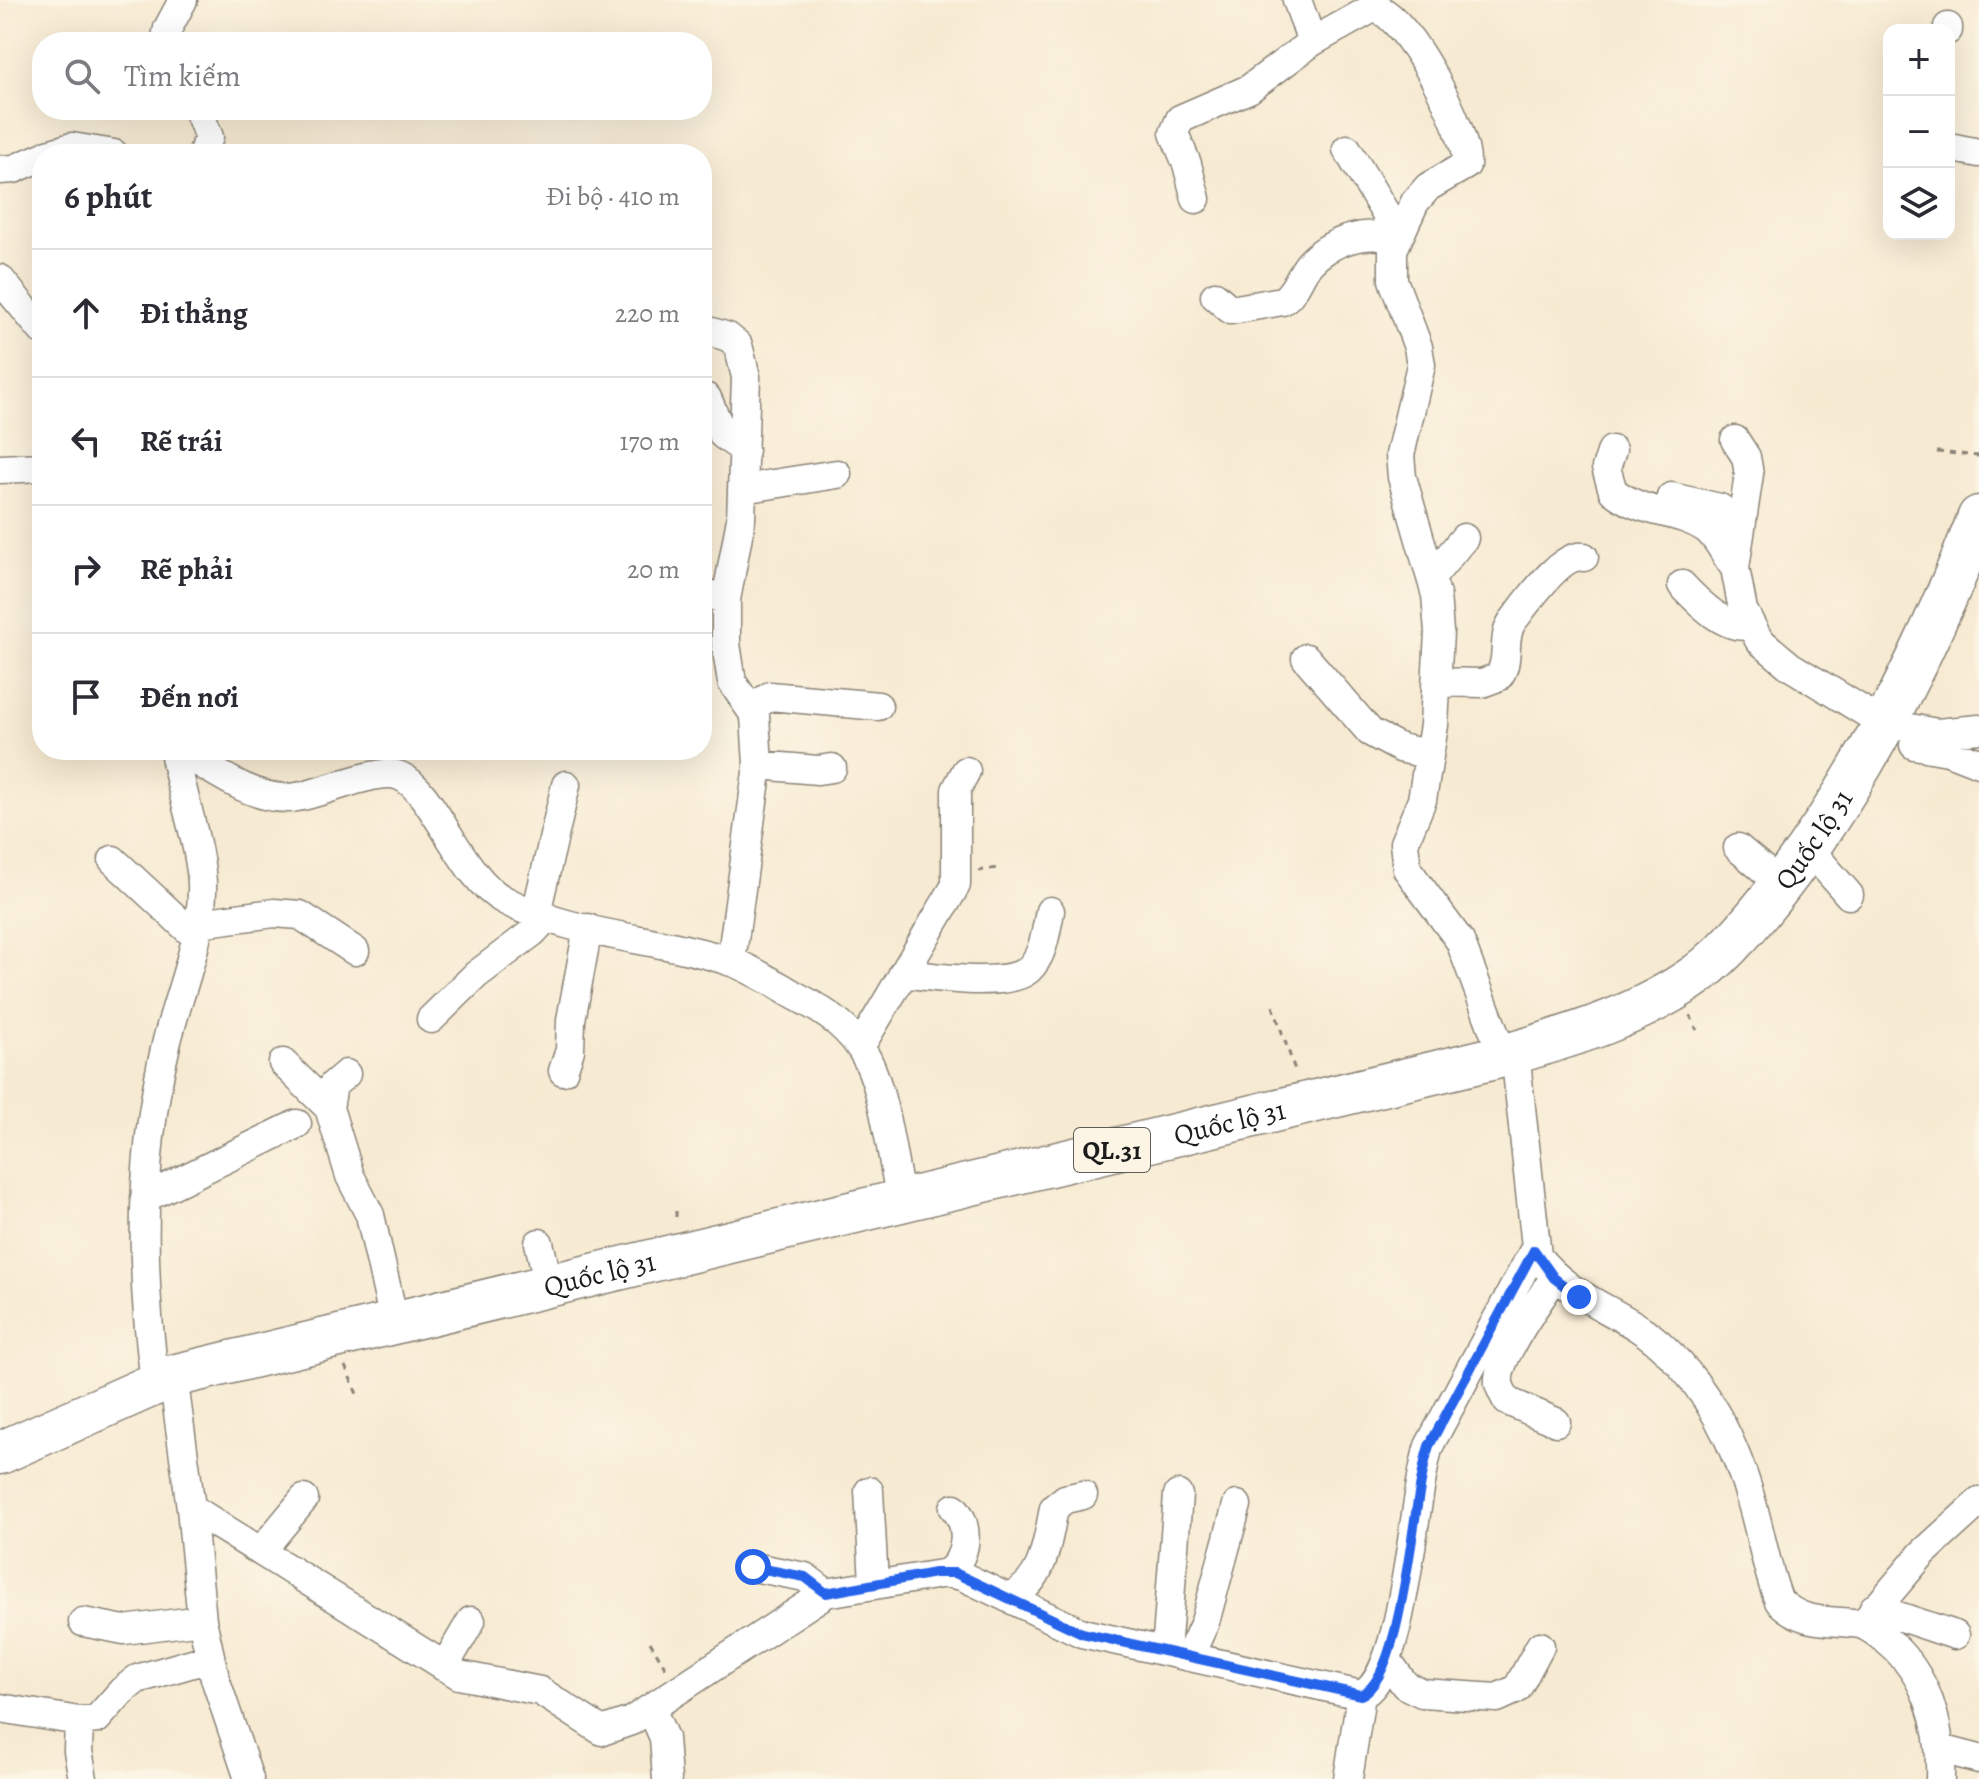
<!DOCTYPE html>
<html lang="vi">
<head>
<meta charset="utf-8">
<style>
  :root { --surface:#fff; --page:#f2f2f3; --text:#2b2b33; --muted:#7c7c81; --line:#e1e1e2 }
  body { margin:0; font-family:Alegreya,serif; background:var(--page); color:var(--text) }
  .controls { position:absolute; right:24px; top:24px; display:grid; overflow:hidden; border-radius:16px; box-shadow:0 8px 32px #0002 }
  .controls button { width:72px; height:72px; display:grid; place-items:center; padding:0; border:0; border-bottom:2px solid var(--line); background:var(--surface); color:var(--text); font:40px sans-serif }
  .stop { position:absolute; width:24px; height:24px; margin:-18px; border:6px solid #2563eb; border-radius:50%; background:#fff }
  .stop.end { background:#2563eb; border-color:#fff; box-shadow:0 2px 8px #0008 }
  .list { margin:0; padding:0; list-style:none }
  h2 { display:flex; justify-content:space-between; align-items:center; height:104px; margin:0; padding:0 32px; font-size:34px }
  h2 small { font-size:26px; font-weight:400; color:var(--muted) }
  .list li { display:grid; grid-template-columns:52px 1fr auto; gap:24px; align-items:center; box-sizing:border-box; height:128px; padding:0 32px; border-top:2px solid var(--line) }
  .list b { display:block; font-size:30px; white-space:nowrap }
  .list em { font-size:26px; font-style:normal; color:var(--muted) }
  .icon { flex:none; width:44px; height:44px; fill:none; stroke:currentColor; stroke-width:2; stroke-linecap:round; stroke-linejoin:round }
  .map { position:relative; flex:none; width:1979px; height:1779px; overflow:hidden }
  .search { position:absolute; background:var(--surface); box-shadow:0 8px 32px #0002; left:32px; top:32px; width:680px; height:88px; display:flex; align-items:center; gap:20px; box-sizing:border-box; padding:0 28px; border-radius:32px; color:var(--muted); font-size:30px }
  .panel { position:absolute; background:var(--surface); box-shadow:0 8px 32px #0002; left:32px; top:144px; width:680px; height:616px; border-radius:32px }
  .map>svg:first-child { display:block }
</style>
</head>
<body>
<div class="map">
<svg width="1979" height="1779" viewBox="0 0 1979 1779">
  <rect width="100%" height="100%" fill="#fcf5e5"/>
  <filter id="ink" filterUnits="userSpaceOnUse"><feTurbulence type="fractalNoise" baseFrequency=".0125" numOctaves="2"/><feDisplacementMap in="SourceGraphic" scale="16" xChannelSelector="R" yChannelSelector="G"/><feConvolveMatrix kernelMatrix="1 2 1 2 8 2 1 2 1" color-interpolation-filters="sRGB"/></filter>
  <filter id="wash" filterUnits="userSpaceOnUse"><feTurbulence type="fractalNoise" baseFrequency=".006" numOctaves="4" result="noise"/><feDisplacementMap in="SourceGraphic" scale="32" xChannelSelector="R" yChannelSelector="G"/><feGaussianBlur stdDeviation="1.8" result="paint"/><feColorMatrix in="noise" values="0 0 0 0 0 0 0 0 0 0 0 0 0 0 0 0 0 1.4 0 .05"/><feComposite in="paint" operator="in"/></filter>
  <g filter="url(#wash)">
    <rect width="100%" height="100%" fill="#f7ead2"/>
  </g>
  <g filter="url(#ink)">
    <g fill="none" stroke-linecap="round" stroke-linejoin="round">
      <g stroke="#8a8377" stroke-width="31">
        <path id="minor" d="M1297,0L1312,42
          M1948,30V27
          M165,42L168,28L183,0
          M198,110L209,137L202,154
          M1949,147L1979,153
          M1347,149L1386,214L1393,239
          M48,154L72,147L114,154
          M0,170L14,169L42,157
          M1196,199L1187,164L1174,133L1180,119L1249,89L1312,42L1373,8C1404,9 1470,134 1466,165L1428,187L1415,202L1393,250V280L1418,347L1421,365L1400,455L1402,477L1436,595L1439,632L1434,725L1422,800L1404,843L1407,869L1460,941L1503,1056
          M0,279L42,330
          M1215,296L1231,310L1282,301C1295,293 1299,276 1308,265C1328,242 1368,227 1396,241
          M702,329L728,337L738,345L746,377L741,519L726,600V644L732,682L755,716L758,765L731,962
          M707,398L723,435L744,450
          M1735,440L1746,457L1749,474L1735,568L1743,610L1759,640L1790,666L1883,723L1937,733L1979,729
          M1612,450L1606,468L1613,491C1645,516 1676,509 1705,528C1718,537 1725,556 1735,568
          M0,469L42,467
          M742,489L837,474
          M1671,497L1720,508L1740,525
          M1431,578L1464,538
          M1682,585C1698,602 1726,631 1750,625
          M702,592L726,600
          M1306,658L1370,732L1400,748L1427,754
          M1437,682L1482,683L1498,677C1511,662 1501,639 1512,622C1526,604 1561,552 1584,557
          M751,709L770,696L878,706
          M1914,745L1948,751L1979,763
          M178,750C211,768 250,799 288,798C318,797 376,766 400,776C434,790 461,878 504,900C574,937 658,937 732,962C754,970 775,984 796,996C825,1011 852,1029 867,1059C885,1094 892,1160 901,1200
          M758,765L818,770L832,768
          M1738,848L1781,884
          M1809,849L1849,895
          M113,860L196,937
          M536,913L566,785
          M199,923L274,913L300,915L355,951
          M903,973C930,977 1007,988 1028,970C1044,956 1046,930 1050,911
          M431,1019L476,975L533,932L547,917
          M860,1047L956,885V790L966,771
          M1515,1052L1537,1256C1573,1303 1625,1310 1665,1349C1710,1391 1737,1448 1753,1507C1762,1539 1767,1571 1779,1601C1804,1626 1829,1619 1860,1624C1869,1626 1879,1635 1886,1640C1928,1674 1942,1727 1940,1779
          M283,1063L329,1108L350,1176L370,1215L394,1321
          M563,1071L570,1050L571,1020L588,928
          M329,1108L333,1085L346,1074
          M145,1198L297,1124
          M539,1243L549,1285
          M1554,1278C1540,1300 1496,1358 1499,1383C1500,1389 1504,1395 1507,1401L1556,1422
          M173,1376L191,1508L202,1620L215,1678L249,1779
          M155,1382C140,1270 139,1156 166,1045C178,994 201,945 202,892C204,856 180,790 174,750
          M869,1491L874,1583
          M191,1508L459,1675L540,1691L602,1731L631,1721L826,1593L947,1573L962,1576L1082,1633L1361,1695C1406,1675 1412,1497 1429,1446L1534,1250
          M261,1551L304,1499
          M753,1567L805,1577L826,1593
          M947,1573C967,1559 971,1526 954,1508
          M1008,1598C1044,1583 1047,1543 1054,1508L1065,1499L1083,1495
          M1874,1608L1955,1635
          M83,1622L124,1630L202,1620
          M1863,1624L1922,1554L1979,1502
          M1166,1652L1178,1495
          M1189,1657L1205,1622L1237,1505
          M1388,1661L1405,1685L1422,1693L1497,1698L1517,1689L1540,1646
          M444,1667L471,1621
          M0,1708L79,1721L97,1719L122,1691L137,1679L210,1658
          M651,1708L664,1738L667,1779
          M79,1721L78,1751L83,1779
          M1941,1749L1979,1759
          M1348,1779L1361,1695"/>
      </g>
      <g stroke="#8a8377" stroke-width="45">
        <g id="highway">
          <path id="s1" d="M0,1453L173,1376L1503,1056C1571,1036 1640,1016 1698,974C1728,951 1754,919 1777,890C1864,779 1928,648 1979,517"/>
        </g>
      </g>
      <path stroke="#8a8377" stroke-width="3" stroke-dasharray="6 6" stroke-linecap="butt" d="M1937,452L1979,456
        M978,871L997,868
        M1273,1006L1296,1073
        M1690,1015L1697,1030
        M676,1211V1222
        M345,1366L357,1394
        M650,1642L667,1670"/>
      <use href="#minor" stroke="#fff" stroke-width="28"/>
      <use href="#highway" stroke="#fff" stroke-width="42"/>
    </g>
  </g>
  <g fill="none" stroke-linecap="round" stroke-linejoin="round" filter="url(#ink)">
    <path stroke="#2563eb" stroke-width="10" d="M753,1567L805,1577L826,1593L935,1573H955L1082,1633L1361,1695C1405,1676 1412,1496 1429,1446L1534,1250L1554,1278L1579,1297"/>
  </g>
  <g text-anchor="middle" stroke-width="8" stroke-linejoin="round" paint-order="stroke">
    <rect fill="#fcf5e5" stroke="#5f5d58" stroke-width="2" x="1074" y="1128" width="76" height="44" rx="6"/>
    <g font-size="26" font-weight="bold" fill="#1c1c1c">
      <text x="1112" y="1159">QL.31</text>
    </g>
    <g font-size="28" fill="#1c1c1c" stroke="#fcf5e5">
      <text dy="10" stroke="none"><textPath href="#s1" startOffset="1948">Quốc lộ 31</textPath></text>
      <text dy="10" stroke="none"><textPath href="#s1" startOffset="1276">Quốc lộ 31</textPath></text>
      <text dy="10" stroke="none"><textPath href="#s1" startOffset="628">Quốc lộ 31</textPath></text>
    </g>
  </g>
</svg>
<div class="controls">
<button>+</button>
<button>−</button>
<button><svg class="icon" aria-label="layers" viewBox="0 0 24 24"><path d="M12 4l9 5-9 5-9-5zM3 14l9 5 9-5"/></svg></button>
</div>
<div class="stop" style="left:753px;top:1567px"></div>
<div class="stop end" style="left:1579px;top:1297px"></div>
<div class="search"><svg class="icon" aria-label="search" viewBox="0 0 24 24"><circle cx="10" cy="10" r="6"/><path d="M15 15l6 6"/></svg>Tìm kiếm</div>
<section class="panel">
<h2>6 phút<small>Đi bộ · 410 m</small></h2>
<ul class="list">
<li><svg class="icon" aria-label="ahead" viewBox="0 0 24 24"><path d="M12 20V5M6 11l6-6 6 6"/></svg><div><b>Đi thẳng</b></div><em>220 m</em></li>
<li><svg class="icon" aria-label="left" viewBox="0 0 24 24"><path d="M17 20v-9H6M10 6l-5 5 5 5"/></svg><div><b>Rẽ trái</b></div><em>170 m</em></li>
<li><svg class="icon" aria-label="right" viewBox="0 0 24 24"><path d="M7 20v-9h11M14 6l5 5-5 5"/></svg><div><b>Rẽ phải</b></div><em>20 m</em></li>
<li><svg class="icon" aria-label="arrive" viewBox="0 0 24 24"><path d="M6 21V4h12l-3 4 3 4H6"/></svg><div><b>Đến nơi</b></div></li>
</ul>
</section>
</div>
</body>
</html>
